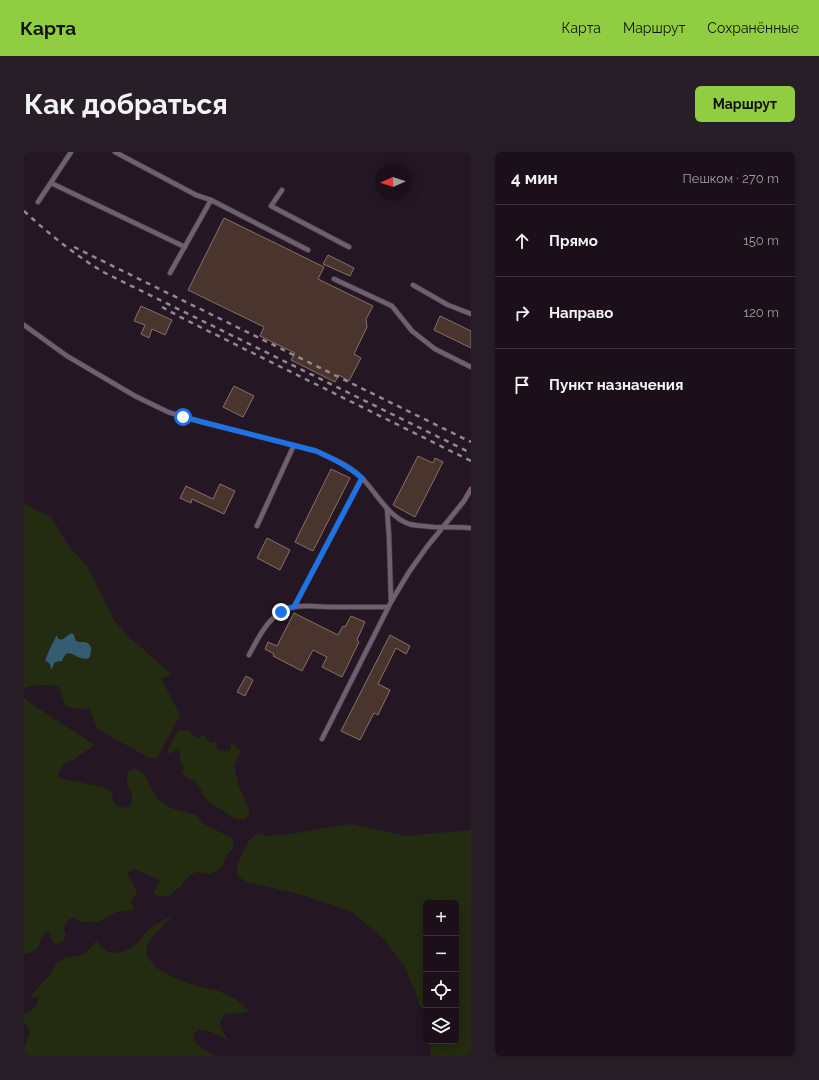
<!DOCTYPE html>
<html lang="ru">
<head>
<meta charset="utf-8">
<style>
  :root { --surface:#1b101a; --page:#281e27; --text:#f1f3f6; --muted:#a09da2; --line:#393039; --accent:#91cd40 }
  body { margin:0; font-family:Raleway,sans-serif; background:var(--page); color:var(--text) }
  .controls { position:absolute; right:12px; bottom:12px; display:grid; overflow:hidden; border-radius:6px; box-shadow:0 2px 10px #0003 }
  .controls button { width:36px; height:36px; display:grid; place-items:center; padding:0; border:0; border-bottom:1px solid var(--line); background:var(--surface); color:var(--text); font:20px sans-serif }
  .compass { position:absolute; left:351px; top:12px; width:36px; height:36px; border-radius:50%; background:var(--surface); box-shadow:0 2px 10px #0003; rotate:267deg }
  .stop { position:absolute; width:12px; height:12px; margin:-9px; border:3px solid #1a73e8; border-radius:50%; background:#fff }
  .stop.end { background:#1a73e8; border-color:#fff; box-shadow:0 1px 4px #0008 }
  .list { margin:0; padding:0; list-style:none }
  h2 { display:flex; justify-content:space-between; align-items:center; height:52px; margin:0; padding:0 16px; font-size:17px }
  h2 small { font-size:13px; font-weight:400; color:var(--muted) }
  .list li { display:grid; grid-template-columns:26px 1fr auto; gap:12px; align-items:center; box-sizing:border-box; height:72px; padding:0 16px; border-top:1px solid var(--line) }
  .list b { display:block; font-size:15px; white-space:nowrap }
  .list em { font-size:13px; font-style:normal; color:var(--muted) }
  .icon { flex:none; width:22px; height:22px; fill:none; stroke:currentColor; stroke-width:2; stroke-linecap:round; stroke-linejoin:round }
  .map { position:relative; flex:none; width:447px; height:904px; overflow:hidden; border-radius:6px }
  header { display:flex; align-items:center; gap:24px; box-sizing:border-box; height:56px; padding:0 20px; background:var(--accent); color:#111 }
  header strong { font-size:19px }
  nav { display:flex; gap:22px; margin-inline-start:auto; font-size:14px }
  .intro { display:flex; align-items:center; justify-content:space-between; box-sizing:border-box; height:96px; padding:0 24px }
  h1 { margin:0; font-size:28px }
  .button { padding:10px 18px; border-radius:6px; background:var(--accent); color:#111; font-size:14px; font-weight:700 }
  main { display:flex; gap:24px; padding:0 24px }
  aside { flex:1; background:var(--surface); border-radius:6px; box-shadow:0 2px 10px #0003 }
  .map>svg:first-child { display:block }
</style>
</head>
<body>
<header>
<strong>Карта</strong>
<nav><a>Карта</a><a>Маршрут</a><a>Сохранённые</a></nav>
</header>
<div class="intro"><h1>Как добраться</h1><a class="button">Маршрут</a></div>
<main>
<div class="map">
<svg width="447" height="904" viewBox="0 0 447 904">
  <rect width="100%" height="100%" fill="#241623"/>
  <path fill="#232c11" fill-rule="evenodd" d="M0,352L28,366L44,393L63,414L90,468L102,482L148,523L137,526L156,563L134,605L130,607L125,606L74,577C70,571 69,563 65,557C57,556 44,559 40,551C38,547 37,540 35,535C28,532 17,533 9,534C6,534 3,536 0,536ZM45,482L51,485L52,489L55,490H59L65,506C57,509 54,503 47,501C40,499 30,512 26,517V512L21,508L28,492L33,483L34,488C39,488 42,486 45,482Z
    M0,546L12,555L71,593L49,608L40,612L36,618L34,625L39,627L79,635L85,638L88,641L89,648L93,654L104,656C111,647 108,644 104,635C103,631 103,626 103,622L106,618L112,617L119,621L125,631L131,644L136,649L147,656L172,663L181,673L207,685L210,691L208,697L203,703L198,715L191,720L184,722L174,720L167,722L157,734L145,744L135,745L130,741L136,728L110,717L104,721C106,730 111,733 113,742L107,748L110,758L92,760L75,770H58L49,766L43,768L40,776L42,783L39,789L33,792L28,790L26,782L22,779C13,791 19,799 0,802Z
    M155,578H165L171,585L174,587L180,583L182,585L183,588L186,591H190L192,589L193,597C198,599 201,600 206,599L207,596L206,590L217,599L210,613L215,635L225,657V663L221,667H215L210,666L185,650L178,642L177,637L171,629L165,627L158,621L160,616L156,609L155,596L147,601H144V598L153,580Z
    M327,672L382,684L447,678V904H406L407,889H432V751H402V868L381,815L361,788L328,760L282,744L224,730C207,724 213,713 219,700C224,691 225,686 234,681L243,684L266,682Z
    M150,762L130,783L123,794V805L134,817L148,825L173,834L192,838L212,847L226,860L201,862L196,869V875L204,888L187,880L175,877L169,883C171,895 182,899 192,904H0V897L6,880L3,873L0,871V862L11,856L15,846L6,845L27,821L32,812L40,806L58,803L67,796L72,789L84,800L93,801L105,797L114,791L124,778Z"/>
  <path fill="#345d73" d="M48,481L50,483L52,489C54,490 57,490 59,490C69,490 68,500 65,506C53,511 44,491 38,509L31,510L27,518L26,512L21,508L28,492L33,483L34,487C41,489 42,483 48,481Z"/>
  <path fill="#49352d" stroke="#887168" d="M200,66L300,115L294,127L349,154L342,167L343,175L330,202L337,206L325,229L315,223L311,230L267,208L271,201L236,184L240,175L164,138Z
    M304,103L330,116L326,124L299,112Z
    M117,154L148,168L141,183L128,177L125,186L117,182L121,173L110,169Z
    M416,164L447,179V196L410,178Z
    M210,234L230,244L219,265L199,255Z
    M394,304L409,311L411,306L419,310L391,365L369,353Z
    M307,317L326,326L289,399L271,390Z
    M196,332L211,339L200,362L168,347L167,351L156,346L162,334L189,347Z
    M243,386L266,398L256,418L233,406Z
    M270,461L314,483L319,474L321,475L327,464L341,470L333,488L335,490L318,525L298,515L303,505L289,498L278,519L249,504L250,502L241,497L244,490L253,494Z
    M366,483L386,494L382,502L372,496L354,532L366,538L354,563L350,561L336,588L317,579Z
    M222,524L229,528L221,544L213,540Z"/>
  <g fill="none" stroke-linecap="round" stroke-linejoin="round">
    <g stroke="#3d343d" stroke-width="6">
      <path id="service" d="M91,0L172,43L187,48L284,98
        M27,31L161,95
        M258,38L247,54L325,95
        M14,50L47,0
        M146,121L187,48
        M310,127L368,154L388,179L411,197L447,215
        M389,133L424,153L447,162
        M0,173L43,204L111,244L144,260L174,269L292,299C307,306 325,313 337,325C353,341 363,364 385,372C393,374 402,374 410,375C422,375 435,375 447,376
        M363,357L365,384L367,449
        M233,374L270,293
        M270,455L338,326
        M225,503C233,488 242,469 258,459C272,451 293,455 309,455C328,455 346,455 364,455
        M298,587L367,450L385,420L402,396L440,349L447,337"/>
    </g>
    <use href="#service" stroke="#705f6f" stroke-width="4.5"/>
    <path stroke="#948893" stroke-width="2.5" stroke-dasharray="5 5" stroke-linecap="butt" d="M0,59C25,82 52,104 81,121L447,301
      M50,95L447,290
      M138,155L160,167L447,309"/>
  </g>
  <g fill="none" stroke-linecap="round" stroke-linejoin="round">
    <path stroke="#1a73e8" stroke-width="5" d="M159,265L292,299C308,306 324,314 338,326L270,455L264,456L257,460"/>
  </g>
</svg>
<div class="controls">
<button>+</button>
<button>−</button>
<button><svg class="icon" aria-label="locate" viewBox="0 0 24 24"><circle cx="12" cy="12" r="6"/><path d="M12 2v4M12 18v4M2 12h4M18 12h4"/></svg></button>
<button><svg class="icon" aria-label="layers" viewBox="0 0 24 24"><path d="M12 4l9 5-9 5-9-5zM3 14l9 5 9-5"/></svg></button>
</div>
<svg class="compass" viewBox="-18 -18 36 36"><path d="M0-13l5 13h-10z" fill="#e53935"/><path d="M0 13l5-13h-10z" fill="#a09da2"/></svg>
<div class="stop" style="left:159px;top:265px"></div>
<div class="stop end" style="left:257px;top:460px"></div>
</div>
<aside>
<h2>4 мин<small>Пешком · 270 m</small></h2>
<ul class="list">
<li><svg class="icon" aria-label="ahead" viewBox="0 0 24 24"><path d="M12 20V5M6 11l6-6 6 6"/></svg><div><b>Прямо</b></div><em>150 m</em></li>
<li><svg class="icon" aria-label="right" viewBox="0 0 24 24"><path d="M7 20v-9h11M14 6l5 5-5 5"/></svg><div><b>Направо</b></div><em>120 m</em></li>
<li><svg class="icon" aria-label="arrive" viewBox="0 0 24 24"><path d="M6 21V4h12l-3 4 3 4H6"/></svg><div><b>Пункт назначения</b></div></li>
</ul>
</aside>
</main>
</body>
</html>
